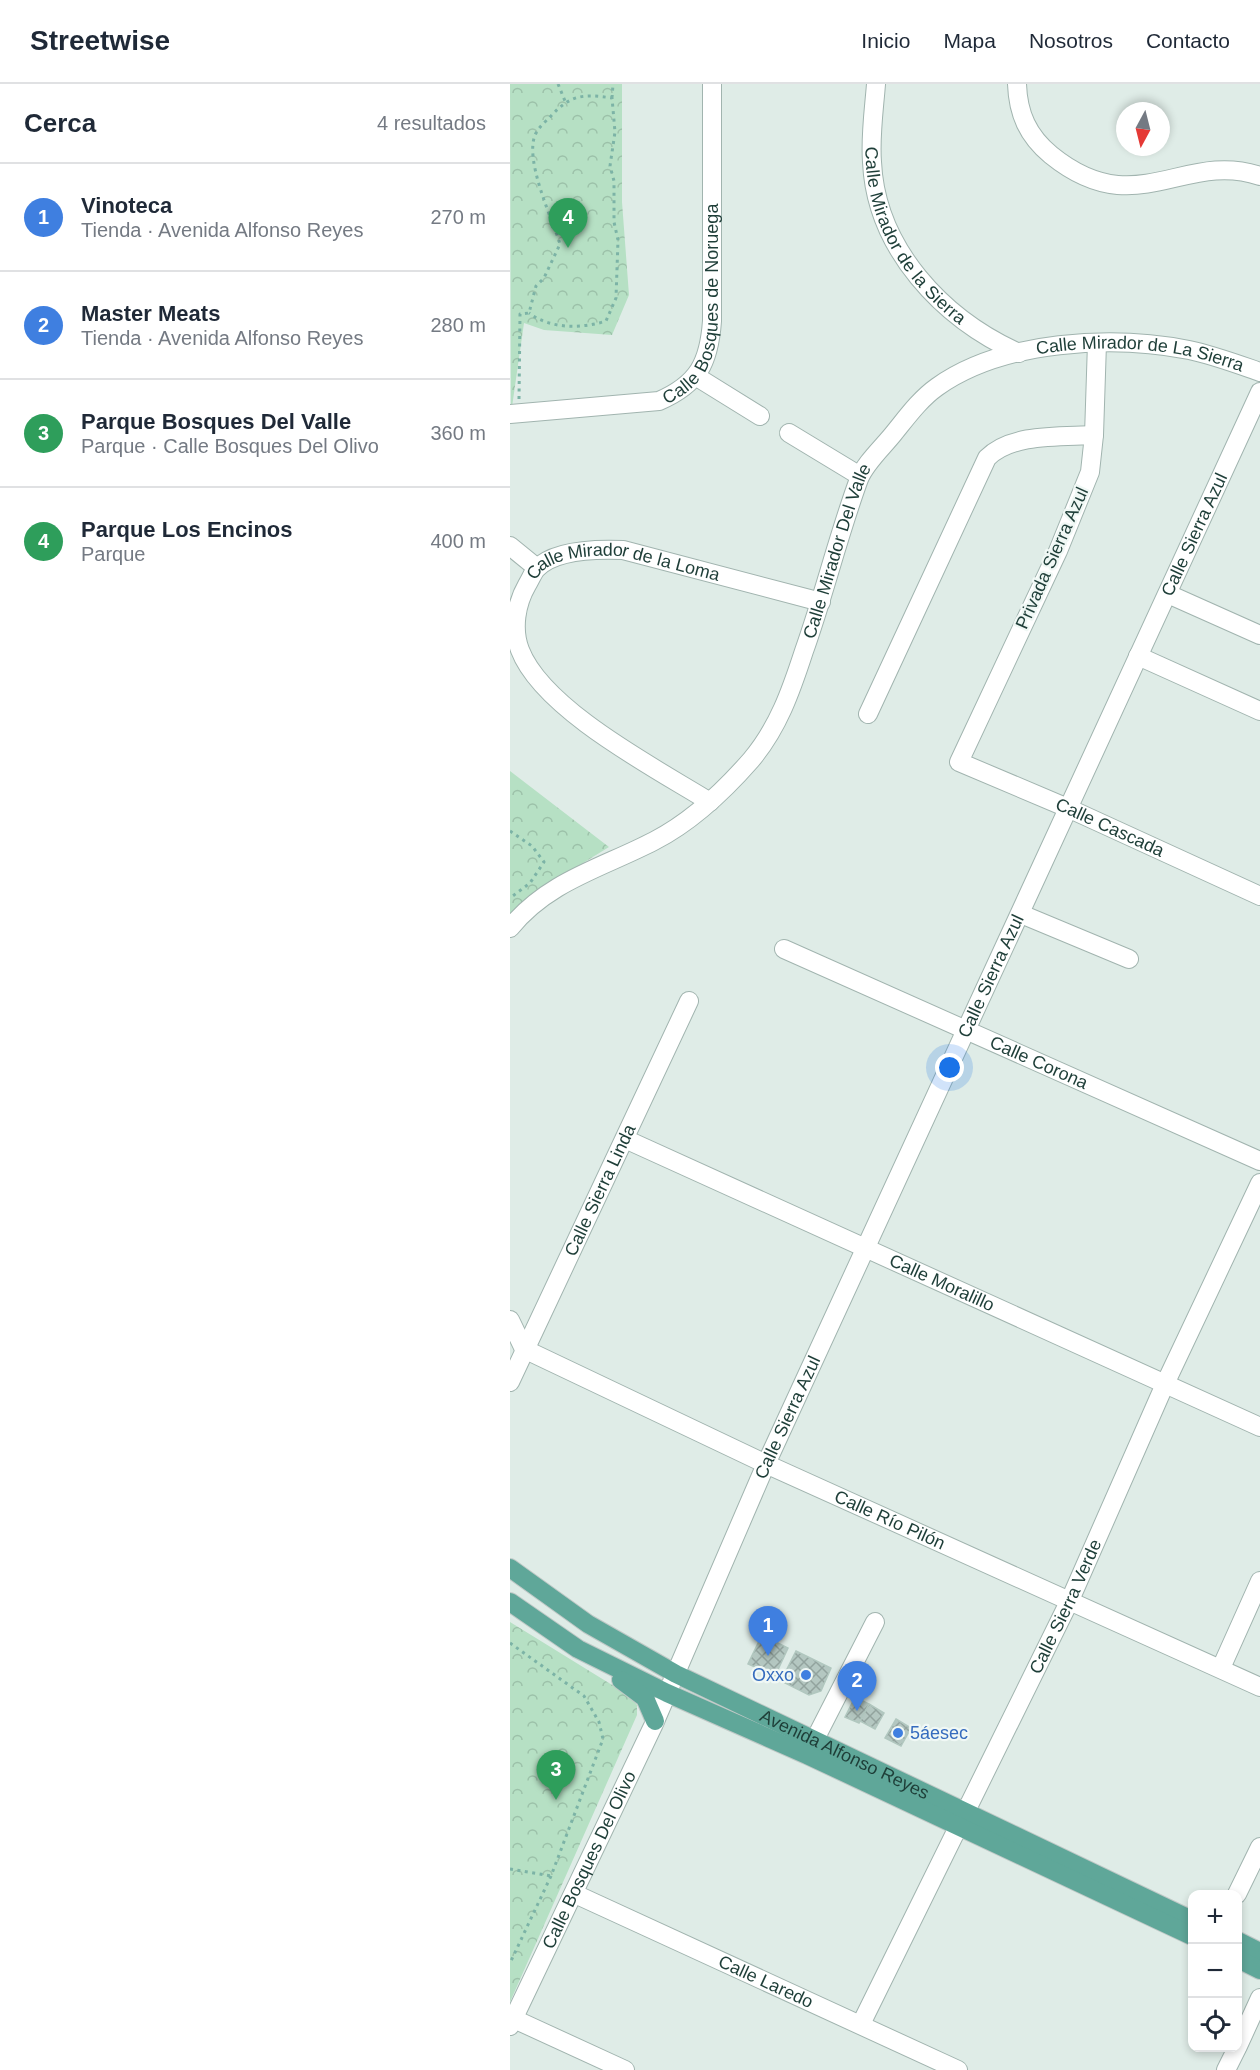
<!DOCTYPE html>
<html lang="es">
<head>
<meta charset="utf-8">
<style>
  :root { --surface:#fff; --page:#f2f2f3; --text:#1f2937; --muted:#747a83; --line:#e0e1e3; --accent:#111827 }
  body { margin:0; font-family:Arial,sans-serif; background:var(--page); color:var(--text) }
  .controls { position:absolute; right:18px; bottom:18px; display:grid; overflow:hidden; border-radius:12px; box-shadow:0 3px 9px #0003 }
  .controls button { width:54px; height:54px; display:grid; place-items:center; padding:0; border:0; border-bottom:2px solid var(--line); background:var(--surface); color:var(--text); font:30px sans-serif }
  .compass { position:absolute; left:606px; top:18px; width:54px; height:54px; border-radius:50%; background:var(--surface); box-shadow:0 3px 9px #0003; rotate:187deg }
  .you { position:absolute; left:440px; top:984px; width:21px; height:21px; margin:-15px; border:4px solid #fff; border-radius:50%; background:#1a73e8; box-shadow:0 0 0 9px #1a73e833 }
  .badge { display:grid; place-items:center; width:39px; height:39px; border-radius:50%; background:var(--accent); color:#fff; font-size:20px; font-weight:700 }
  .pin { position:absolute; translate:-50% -50px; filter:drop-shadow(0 2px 3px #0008) }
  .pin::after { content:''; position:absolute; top:32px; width:21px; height:18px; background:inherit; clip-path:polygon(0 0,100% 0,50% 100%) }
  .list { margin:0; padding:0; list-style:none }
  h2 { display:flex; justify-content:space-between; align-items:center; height:78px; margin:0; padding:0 24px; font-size:26px }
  h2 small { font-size:20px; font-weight:400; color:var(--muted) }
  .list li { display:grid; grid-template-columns:39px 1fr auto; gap:18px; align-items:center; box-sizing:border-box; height:108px; padding:0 24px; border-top:2px solid var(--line) }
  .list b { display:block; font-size:22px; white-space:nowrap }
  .list p { margin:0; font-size:20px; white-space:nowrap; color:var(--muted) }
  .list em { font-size:20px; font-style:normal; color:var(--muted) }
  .icon { flex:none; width:33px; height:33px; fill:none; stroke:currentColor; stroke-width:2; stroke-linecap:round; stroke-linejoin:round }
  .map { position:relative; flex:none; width:750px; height:1986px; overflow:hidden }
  header { display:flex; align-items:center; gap:36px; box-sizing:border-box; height:84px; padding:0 30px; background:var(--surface); border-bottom:2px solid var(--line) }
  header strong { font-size:28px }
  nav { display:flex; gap:33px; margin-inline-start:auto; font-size:21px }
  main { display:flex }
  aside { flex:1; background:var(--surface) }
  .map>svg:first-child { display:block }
</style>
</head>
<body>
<header>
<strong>Streetwise</strong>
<nav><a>Inicio</a><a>Mapa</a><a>Nosotros</a><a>Contacto</a></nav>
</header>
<main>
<aside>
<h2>Cerca<small>4 resultados</small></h2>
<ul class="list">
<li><span class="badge" style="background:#3f7fe0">1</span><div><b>Vinoteca</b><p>Tienda · Avenida Alfonso Reyes</p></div><em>270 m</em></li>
<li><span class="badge" style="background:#3f7fe0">2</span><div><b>Master Meats</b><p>Tienda · Avenida Alfonso Reyes</p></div><em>280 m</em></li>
<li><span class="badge" style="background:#2e9e5b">3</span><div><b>Parque Bosques Del Valle</b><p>Parque · Calle Bosques Del Olivo</p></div><em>360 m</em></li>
<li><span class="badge" style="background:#2e9e5b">4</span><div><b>Parque Los Encinos</b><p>Parque</p></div><em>400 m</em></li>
</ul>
</aside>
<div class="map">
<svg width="750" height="1986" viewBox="0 0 750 1986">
  <defs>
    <pattern id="forest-crowns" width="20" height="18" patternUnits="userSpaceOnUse" patternTransform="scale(1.5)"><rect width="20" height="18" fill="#b6e0c4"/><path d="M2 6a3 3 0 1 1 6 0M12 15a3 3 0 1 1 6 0" fill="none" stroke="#9cc1a9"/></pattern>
    <pattern id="building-cross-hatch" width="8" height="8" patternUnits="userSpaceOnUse" patternTransform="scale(1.5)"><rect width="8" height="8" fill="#b4c7c1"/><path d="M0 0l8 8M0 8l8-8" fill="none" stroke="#92a39e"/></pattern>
  </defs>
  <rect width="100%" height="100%" fill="#dfece7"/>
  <path fill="url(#forest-crowns)" d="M0,0H112V118L119,211L102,251L34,246L14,239L1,330Z
    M0,687L99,763L26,808L0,835Z
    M0,1538L120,1612L127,1621V1631L0,1918Z"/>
  <path fill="url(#building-cross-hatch)" stroke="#b1c7bf" stroke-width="1.5" d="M252,1551L278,1564L265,1592L238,1580Z
    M286,1567L321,1584L311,1607L299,1611L271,1597Z
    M345,1613L359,1620L349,1639L335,1633Z
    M359,1620L374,1629L365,1645L350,1637Z
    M386,1635L401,1644L391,1662L375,1654Z"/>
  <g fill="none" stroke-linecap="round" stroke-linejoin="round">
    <g stroke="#a1b4af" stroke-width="20">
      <g id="minor">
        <path id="s1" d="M366,0C364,26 360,52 362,78C366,165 433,235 509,269"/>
        <path d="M507,0C508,30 518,52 541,71C626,140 673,66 750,92"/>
        <path id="s2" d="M587,259L584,351L580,388L548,467L449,678L560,725L750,812"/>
        <path d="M187,293L250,332"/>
        <path id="s3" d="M0,330L149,317C188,300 199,279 202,237V0"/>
        <path d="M279,349L350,392"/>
        <path d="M0,462L27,484"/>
        <path d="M658,510L750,551"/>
        <path d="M628,572L750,627"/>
        <path d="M358,630L477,374C501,349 552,353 584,351"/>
        <path id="s4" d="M200,718C147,685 33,626 10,566C2,545 6,520 17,501C20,496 23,489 26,485C45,465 89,465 113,466L311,518"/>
        <path d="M511,830L619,875"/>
        <path id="s5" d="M0,844C38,797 92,784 144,757C181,738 213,708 241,676C268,644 281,607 294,567C314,511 328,452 349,395C355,379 373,363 384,349C397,333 410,315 427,303C493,256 603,251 679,266C703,271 727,280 750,288"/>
        <path id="s6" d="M274,865L750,1077"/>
        <path id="s7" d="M115,1055L750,1343"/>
        <path id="s8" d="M0,1236L14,1265L256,1380L750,1603"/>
        <path id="s9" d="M0,1298L179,917"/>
        <path d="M711,1584L750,1497"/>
        <path d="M298,1669L365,1538"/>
        <path id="s10" d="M65,1810L448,1986"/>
        <path d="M727,1810L750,1763"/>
        <path d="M4,1935L115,1986"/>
        <path id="s11" d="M351,1940L560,1516L655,1300L750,1099"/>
        <path id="s12" d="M0,1942L143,1642L256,1380L750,308"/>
        <path d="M728,1962L750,1914"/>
        <path d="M716,1986L727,1964"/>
      </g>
    </g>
    <g stroke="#c0c9c7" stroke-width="20">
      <g id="major">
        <path id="s13" d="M0,1484L78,1540L166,1590L682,1836"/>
        <path d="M0,1518L68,1565L157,1609L297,1671L682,1852"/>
        <path d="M111,1596L135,1614L145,1637"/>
        <path d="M728,1857L750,1868"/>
        <path d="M728,1875L750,1886"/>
      </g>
    </g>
    <path stroke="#7cb3a6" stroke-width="3" stroke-dasharray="3 4.5" stroke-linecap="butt" d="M48,0L55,17
      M102,14L103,0
      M9,315L10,230L19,229L26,202L34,194L50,160C42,134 13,74 26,49C29,43 36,37 41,32C61,10 74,10 102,14L105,48L100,82L104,97V138L108,156L106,214L96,237C71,245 40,245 19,229
      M0,747L22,762L34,778L20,799L0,814
      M0,1559L74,1612L89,1638L93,1655L41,1792L0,1879
      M0,1785L41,1792"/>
    <use href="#minor" stroke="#fff" stroke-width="18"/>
    <use href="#major" stroke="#5fa799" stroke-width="18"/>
  </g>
  <g fill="#3f7fe0" stroke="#f0f8f5" stroke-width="2">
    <circle cx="296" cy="1591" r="6"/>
    <circle cx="388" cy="1649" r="6"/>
  </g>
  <g text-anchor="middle" stroke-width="4.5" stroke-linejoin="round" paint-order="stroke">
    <g font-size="18" fill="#1e3e38" stroke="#f0f8f5">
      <text dy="6" stroke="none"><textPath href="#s1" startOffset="165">Calle Mirador de la Sierra</textPath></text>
      <text dy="6" stroke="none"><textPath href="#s3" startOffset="262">Calle Bosques de Noruega</textPath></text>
      <text dy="6" stroke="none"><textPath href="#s5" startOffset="933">Calle Mirador de La Sierra</textPath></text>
      <text dy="6" stroke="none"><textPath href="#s12" startOffset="1641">Calle Sierra Azul</textPath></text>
      <text dy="6" stroke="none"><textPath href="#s5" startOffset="524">Calle Mirador Del Valle</textPath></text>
      <text transform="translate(542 474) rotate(-66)" y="6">Privada Sierra Azul</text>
      <text dy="6" stroke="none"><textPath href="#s4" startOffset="423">Calle Mirador de la Loma</textPath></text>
      <text dy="6" stroke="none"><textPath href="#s2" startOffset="612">Calle Cascada</textPath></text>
      <text dy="6" stroke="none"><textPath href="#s12" startOffset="1155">Calle Sierra Azul</textPath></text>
      <text dy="6" stroke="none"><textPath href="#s6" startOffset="279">Calle Corona</textPath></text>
      <text dy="6" stroke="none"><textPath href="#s9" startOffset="212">Calle Sierra Linda</textPath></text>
      <text dy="6" stroke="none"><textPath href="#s7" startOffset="348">Calle Moralillo</textPath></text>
      <text dy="6" stroke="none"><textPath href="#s12" startOffset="669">Calle Sierra Azul</textPath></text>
      <text dy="6" stroke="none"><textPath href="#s8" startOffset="436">Calle Río Pilón</textPath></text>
      <text dy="6" stroke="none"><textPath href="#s11" startOffset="465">Calle Sierra Verde</textPath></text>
      <text dy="6" stroke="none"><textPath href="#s13" startOffset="384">Avenida Alfonso Reyes</textPath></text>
      <text dy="6" stroke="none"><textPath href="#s12" startOffset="184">Calle Bosques Del Olivo</textPath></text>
      <text dy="6" stroke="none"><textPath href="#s10" startOffset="210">Calle Laredo</textPath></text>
    </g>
    <g font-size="18" fill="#366cbe" stroke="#f0f8f5" text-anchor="end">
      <text x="284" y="1597">Oxxo</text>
      <text x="400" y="1655" text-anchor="start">5áesec</text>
    </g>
  </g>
</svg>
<div class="controls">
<button>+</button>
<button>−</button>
<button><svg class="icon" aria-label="locate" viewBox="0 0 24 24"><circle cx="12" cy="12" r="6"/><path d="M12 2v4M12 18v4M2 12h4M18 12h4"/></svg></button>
</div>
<svg class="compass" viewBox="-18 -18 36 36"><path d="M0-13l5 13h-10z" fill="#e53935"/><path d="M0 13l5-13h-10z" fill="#747a83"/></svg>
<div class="you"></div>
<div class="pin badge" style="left:258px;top:1572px;background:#3f7fe0">1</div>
<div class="pin badge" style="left:347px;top:1627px;background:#3f7fe0">2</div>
<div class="pin badge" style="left:46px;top:1716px;background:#2e9e5b">3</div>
<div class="pin badge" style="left:58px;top:164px;background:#2e9e5b">4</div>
</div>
</main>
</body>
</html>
